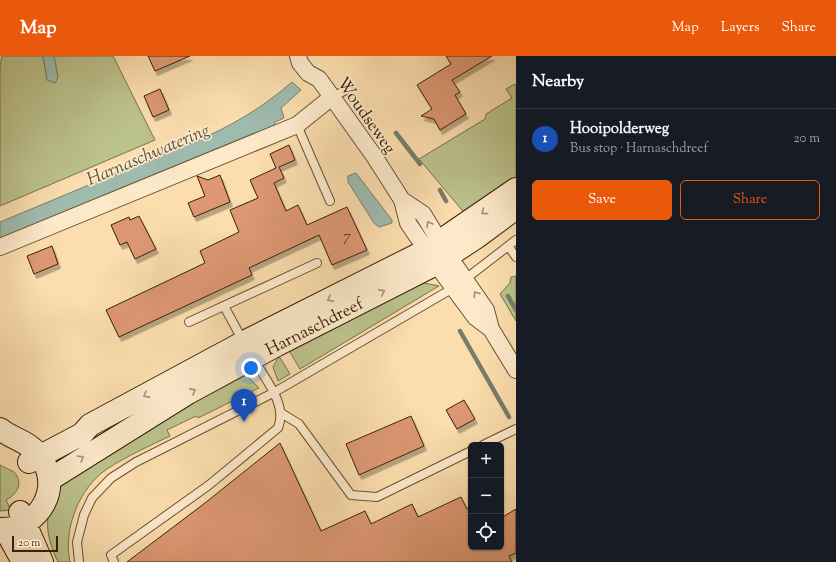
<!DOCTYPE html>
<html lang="en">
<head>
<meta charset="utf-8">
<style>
  :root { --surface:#171b24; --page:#242831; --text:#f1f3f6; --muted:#9ea1a6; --line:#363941; --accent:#ea580c }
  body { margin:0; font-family:"Sorts Mill Goudy",serif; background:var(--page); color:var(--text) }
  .controls { position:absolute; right:12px; bottom:12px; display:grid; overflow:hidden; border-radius:6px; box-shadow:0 1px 3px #0004 }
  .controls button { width:36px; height:36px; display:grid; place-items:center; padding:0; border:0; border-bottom:1px solid var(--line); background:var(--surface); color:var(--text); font:20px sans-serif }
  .scale { position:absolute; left:12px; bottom:10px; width:46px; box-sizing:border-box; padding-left:4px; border:2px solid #38220a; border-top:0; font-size:11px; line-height:14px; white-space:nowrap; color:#38220a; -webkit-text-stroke:3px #fce9ca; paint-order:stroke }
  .you { position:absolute; left:251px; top:312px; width:14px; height:14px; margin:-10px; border:3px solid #fff; border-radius:50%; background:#1a73e8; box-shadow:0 0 0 6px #1a73e833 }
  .badge { display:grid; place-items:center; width:26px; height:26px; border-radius:50%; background:var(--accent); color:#fff; font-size:13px; font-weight:700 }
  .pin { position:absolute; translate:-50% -33px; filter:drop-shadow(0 1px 2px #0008) }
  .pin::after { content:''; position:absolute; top:21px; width:14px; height:12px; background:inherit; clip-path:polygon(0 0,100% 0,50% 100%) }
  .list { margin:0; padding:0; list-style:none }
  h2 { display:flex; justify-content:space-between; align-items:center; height:52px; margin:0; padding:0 16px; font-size:17px }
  h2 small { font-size:13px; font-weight:400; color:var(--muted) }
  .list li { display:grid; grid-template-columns:26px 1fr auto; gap:12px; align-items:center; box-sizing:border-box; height:60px; padding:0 16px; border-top:1px solid var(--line) }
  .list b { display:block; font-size:15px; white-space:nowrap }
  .list p { margin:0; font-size:13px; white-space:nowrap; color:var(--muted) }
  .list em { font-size:13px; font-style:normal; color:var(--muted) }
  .actions { display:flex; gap:8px; padding:12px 16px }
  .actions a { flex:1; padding:9px 0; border:1px solid var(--accent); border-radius:6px; text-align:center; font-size:14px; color:var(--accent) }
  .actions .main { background:var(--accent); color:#fff }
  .icon { flex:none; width:22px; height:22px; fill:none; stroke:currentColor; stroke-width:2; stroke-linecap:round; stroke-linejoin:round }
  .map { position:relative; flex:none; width:516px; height:506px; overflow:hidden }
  header { display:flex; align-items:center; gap:24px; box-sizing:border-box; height:56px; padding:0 20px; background:var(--accent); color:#fff }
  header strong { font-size:19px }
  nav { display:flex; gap:22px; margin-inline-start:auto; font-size:14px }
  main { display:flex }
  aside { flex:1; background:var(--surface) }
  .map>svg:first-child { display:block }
</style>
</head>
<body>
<header>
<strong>Map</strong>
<nav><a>Map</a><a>Layers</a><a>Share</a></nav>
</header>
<main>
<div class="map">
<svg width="516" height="506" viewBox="0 0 516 506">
  <defs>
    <filter id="shadow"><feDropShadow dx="2.5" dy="4.5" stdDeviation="0" flood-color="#0004"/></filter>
  </defs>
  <rect width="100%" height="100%" fill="#fbddae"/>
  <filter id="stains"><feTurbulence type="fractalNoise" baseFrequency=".005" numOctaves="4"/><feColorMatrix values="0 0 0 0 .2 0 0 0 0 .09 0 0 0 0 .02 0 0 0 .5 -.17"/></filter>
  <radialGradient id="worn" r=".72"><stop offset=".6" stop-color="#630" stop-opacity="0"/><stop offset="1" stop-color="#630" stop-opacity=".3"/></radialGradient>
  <path fill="#bcc28c" stroke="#7a724b" d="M2,0H43L47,24L58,22L54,0H113L155,84L0,150V10Z
    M515,28L516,30V124L467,160L419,103L485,63L486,58L512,42L506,33Z
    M516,220V265L500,238L510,227L511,221Z
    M419,226L439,230L300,313L288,293Z
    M279,300L290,318L278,325L273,311Z
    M238,318L247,320L259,332L198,362L196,360L167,374L170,380C149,390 127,400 107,413C79,432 63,473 70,506H58C42,473 44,452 67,422Z
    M0,409L14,416C24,427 17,438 6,444L11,454L0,455Z"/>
  <path fill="#9fbbae" stroke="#767e6c" d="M43,0H54L58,22L55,27L47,24Z
    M292,26L301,34L281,52L284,62L275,66L274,70L0,184V166L214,77C246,61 265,49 292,26Z
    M356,117L392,164V167L379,171L374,167L348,126V120Z"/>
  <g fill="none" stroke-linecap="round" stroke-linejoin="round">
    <path stroke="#767e6c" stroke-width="4.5" d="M396,77L420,108
      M440,134L446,145
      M508,240L516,254
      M460,275L509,361"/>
  </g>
  <path fill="#dd9873" stroke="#38220a" filter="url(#shadow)" d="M148,0H190L155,15Z
    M446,0H492L452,24L460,36L455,39L466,58L440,74L434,63L421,60L432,53L417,29L451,8Z
    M160,33L169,54L153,61L144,40Z
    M289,89L295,104L279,111L284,122L274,127L286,155L298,149L307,169L347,151L367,194L332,209L319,179L249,212L252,219L119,281L106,254L205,207L200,195L239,176L230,154L258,142L250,124L276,112L270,98Z
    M220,119L230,146L194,161L188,147L205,140L197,120L208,124Z
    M139,160L156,193L135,203L127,186L120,189L111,169L129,161L130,164Z
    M52,190L58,208L34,218L27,200Z
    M464,344L475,363L457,373L446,354Z
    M411,360L424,390L359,419L346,388Z
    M280,387L321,475L365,455L371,468L412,448L418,461L461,441L467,453L471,451V491H501V462L516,453V497L509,500L512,506H127L205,447Z"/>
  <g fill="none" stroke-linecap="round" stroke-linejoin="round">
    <g stroke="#695133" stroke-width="10">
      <path id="lane" d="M332,41L348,33
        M297,69L330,145
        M508,190L516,201
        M224,250L243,285
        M189,266L317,207
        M281,357L299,368L351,439L377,441L471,395
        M483,389L516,373
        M79,506L77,486L84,459L92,442L111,422L136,406L273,337L455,231L516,184
        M114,506L111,499L209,429L278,372C288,348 264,322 253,302"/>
    </g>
    <g stroke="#695133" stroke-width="18">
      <path id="street" d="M298,0L300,7L308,17L319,23L332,41L374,100L402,144L408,167L436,208L475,261L491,273
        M402,144L423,158L448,199L486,254L491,273L516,314
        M0,191L297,69L332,41"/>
    </g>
    <g stroke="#38220a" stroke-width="24">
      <path id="secondary" d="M0,373C12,383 28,385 38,398C65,429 40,474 0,473
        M29,406L82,378L90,369L244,286L427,194L516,133
        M49,424L188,337L277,289L436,208L477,181L516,152
        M20,456L42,506
        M5,473L23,506"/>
    </g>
    <use href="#lane" stroke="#fce9ca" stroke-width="8"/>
    <use href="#street" stroke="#fce9ca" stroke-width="16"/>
    <use href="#secondary" stroke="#fce9ca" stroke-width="22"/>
  </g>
  <defs><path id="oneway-chevron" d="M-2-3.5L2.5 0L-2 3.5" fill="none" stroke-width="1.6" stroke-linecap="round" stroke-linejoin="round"/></defs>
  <g stroke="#a48f74">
    <use href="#oneway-chevron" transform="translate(484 156) rotate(144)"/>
    <use href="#oneway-chevron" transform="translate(429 168) rotate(-121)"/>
    <use href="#oneway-chevron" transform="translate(382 236) rotate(-26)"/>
    <use href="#oneway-chevron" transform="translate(476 238) rotate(-125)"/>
    <use href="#oneway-chevron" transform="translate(330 243) rotate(153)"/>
    <use href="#oneway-chevron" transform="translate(193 335) rotate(-29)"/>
    <use href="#oneway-chevron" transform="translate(146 339) rotate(151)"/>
    <use href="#oneway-chevron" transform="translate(81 402) rotate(-32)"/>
  </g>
  <g text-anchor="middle" stroke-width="3.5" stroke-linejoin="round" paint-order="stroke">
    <g font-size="15" fill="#614024">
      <text x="347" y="185">7</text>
    </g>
    <g font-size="17" fill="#38220a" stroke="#fce9ca">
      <text transform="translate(367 59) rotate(55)" y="6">Woudseweg</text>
      <text transform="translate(314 270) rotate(-27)" y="6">Harnaschdreef</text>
    </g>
    <g font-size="18" font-style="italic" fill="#57503b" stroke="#fce9ca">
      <text transform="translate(148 98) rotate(-23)" y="6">Harnaschwatering</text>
    </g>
  </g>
  <rect width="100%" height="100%" filter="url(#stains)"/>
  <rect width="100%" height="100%" fill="url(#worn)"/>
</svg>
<div class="controls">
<button>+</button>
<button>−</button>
<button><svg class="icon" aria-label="locate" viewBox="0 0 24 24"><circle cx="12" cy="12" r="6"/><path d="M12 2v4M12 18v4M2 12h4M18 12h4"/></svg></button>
</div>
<div class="scale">20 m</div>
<div class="you"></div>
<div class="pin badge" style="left:244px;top:366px;background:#1a4fb4">1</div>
</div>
<aside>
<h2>Nearby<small></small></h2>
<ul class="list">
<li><span class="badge" style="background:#1a4fb4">1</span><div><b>Hooipolderweg</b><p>Bus stop · Harnaschdreef</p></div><em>20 m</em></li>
</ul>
<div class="actions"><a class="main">Save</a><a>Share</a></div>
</aside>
</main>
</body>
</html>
